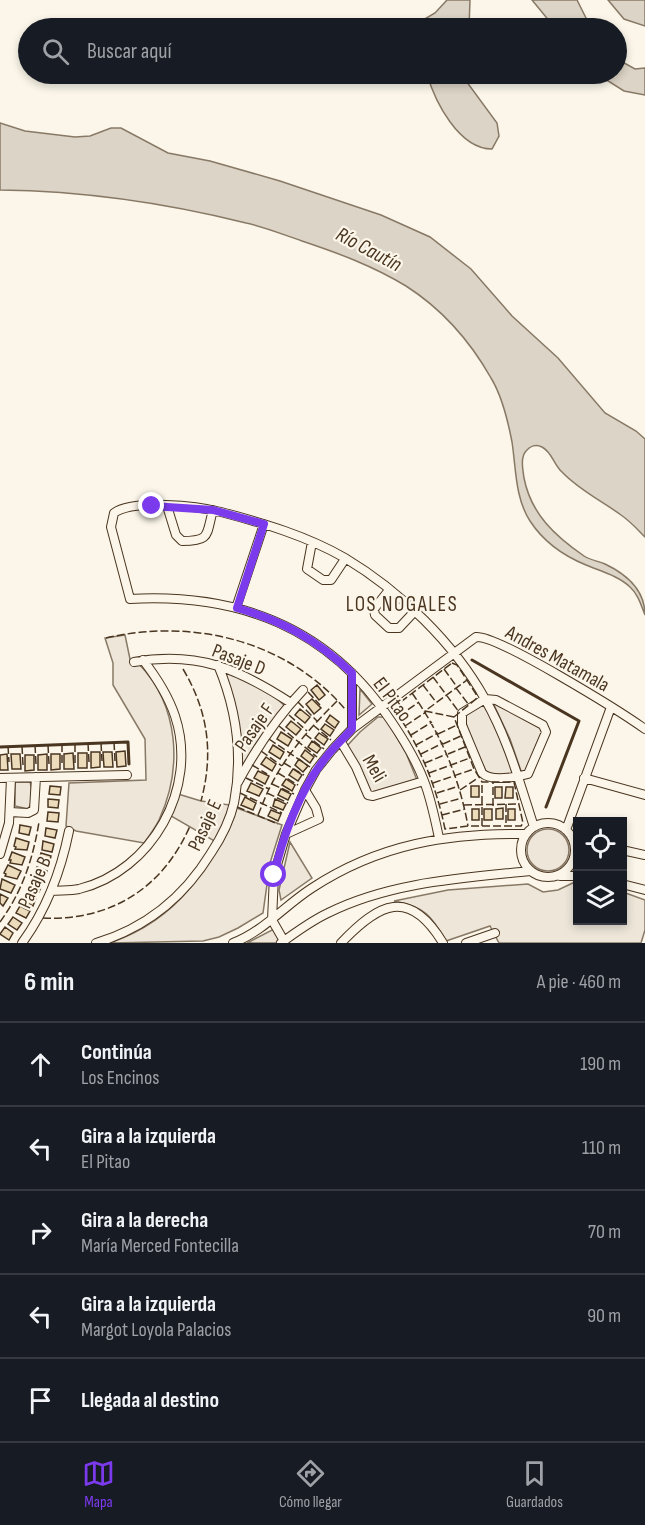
<!DOCTYPE html>
<html lang="es">
<head>
<meta charset="utf-8">
<style>
  :root { --surface:#171b24; --page:#20242c; --text:#f1f3f6; --muted:#9ea1a6; --line:#363941; --accent:#7c3aed }
  body { margin:0; font-family:"Sofia Sans Condensed",sans-serif; background:var(--page); color:var(--text) }
  .controls { position:absolute; right:18px; bottom:18px; display:grid; overflow:hidden; border-radius:0px; box-shadow:0 3px 9px #0003 }
  .controls button { width:54px; height:54px; display:grid; place-items:center; padding:0; border:0; border-bottom:2px solid var(--line); background:var(--surface); color:var(--text); font:30px sans-serif }
  .stop { position:absolute; width:18px; height:18px; margin:-14px; border:4px solid #7c3aed; border-radius:50%; background:#fff }
  .stop.end { background:#7c3aed; border-color:#fff; box-shadow:0 2px 6px #0008 }
  .list { margin:0; padding:0; list-style:none }
  h2 { display:flex; justify-content:space-between; align-items:center; height:78px; margin:0; padding:0 24px; font-size:26px }
  h2 small { font-size:20px; font-weight:400; color:var(--muted) }
  .list li { display:grid; grid-template-columns:39px 1fr auto; gap:18px; align-items:center; box-sizing:border-box; height:84px; padding:0 24px; border-top:2px solid var(--line) }
  .list b { display:block; font-size:22px; white-space:nowrap }
  .list p { margin:0; font-size:20px; white-space:nowrap; color:var(--muted) }
  .list em { font-size:20px; font-style:normal; color:var(--muted) }
  .icon { flex:none; width:33px; height:33px; fill:none; stroke:currentColor; stroke-width:2; stroke-linecap:round; stroke-linejoin:round }
  .map { position:relative; flex:none; width:645px; height:943px; overflow:hidden }
  .search { position:absolute; background:var(--surface); box-shadow:0 3px 9px #0003; left:18px; right:18px; top:18px; height:66px; display:flex; align-items:center; gap:15px; box-sizing:border-box; padding:0 21px; border-radius:33px; color:var(--muted); font-size:22px }
  .sheet { height:498px; background:var(--surface) }
  nav { display:flex; justify-content:space-around; align-items:center; box-sizing:border-box; height:84px; border-top:2px solid var(--line); background:var(--surface); font-size:16px; color:var(--muted) }
  nav a { display:grid; justify-items:center; gap:3px }
  nav .on { color:var(--accent) }
  .map>svg:first-child { display:block }
</style>
</head>
<body>
<div class="map">
<svg width="645" height="943" viewBox="0 0 645 943">
  <rect width="100%" height="100%" fill="#fbf6e9"/>
  <path fill="#ede6d9" stroke="#887966" stroke-width="1.5" d="M125,635L131,664H139C179,706 183,768 159,820C155,828 149,836 144,843L76,831L66,826L69,783L146,780L145,739L113,685V663L105,638Z
    M222,669L270,693L285,706L255,745L241,768C243,733 233,702 222,669Z
    M360,689L372,704L359,715Z
    M483,703C496,722 508,750 512,772L509,775L490,774L486,772L464,722V717Z
    M496,703L541,726L542,733L526,773L521,771L510,739L494,705Z
    M378,717H383L386,719L406,753L417,780L371,793L347,746L360,732Z
    M17,781H30C32,789 33,803 28,809L15,806V782Z
    M178,794L201,801L230,805L216,842L171,816Z
    M237,808L282,825L270,863L263,913L238,928L219,937L203,941L110,943C181,918 206,871 237,808Z
    M527 850a21 21 0 1 1 42 0a21 21 0 1 1-42 0Z
    M290,842L312,878L281,900L279,890Z
    M577,881L578,920H622L623,892L645,900V930L641,943H499L490,926L446,941C431,915 425,907 394,901L448,890L528,884L543,892L558,890Z
    M272,930L275,931L279,938L276,943H247Z"/>
  <path fill="#dcd4c6" stroke="#887966" stroke-width="1.5" d="M447,0H470L469,28H422L423,20L435,13Z
    M532,0H577L591,28H555Z
    M608,0H645V26L624,19Z
    M617,59L635,69L645,68V95L624,91L597,74H616Z
    M427,74H461L497,123L499,136L492,149C459,149 435,102 427,74Z
    M0,123L25,131L75,137L90,136L111,128H121L168,153L210,161L280,181L381,215L430,237L471,269L512,316L558,358L605,413L636,431L645,439V537C637,529 630,521 621,515C602,501 579,490 562,472C554,465 552,452 542,447C536,444 530,446 526,451C520,458 523,470 524,478C531,514 555,536 584,556C590,560 598,561 605,564C626,574 645,590 645,615C641,605 638,594 630,587C619,576 600,571 586,565C564,556 543,541 530,521C515,498 516,468 512,442C508,421 502,396 491,378C470,341 442,309 406,286C373,266 338,253 302,241C284,235 265,227 246,223C166,203 83,191 0,190Z"/>
  <path fill="#ecdcbc" stroke="#4a3520" stroke-width="1.5" d="M317,685L325,695L319,700L311,690Z
    M312,699L321,708L314,714L306,704Z
    M300,709L310,717L305,723L295,715Z
    M330,715L339,722L335,728L326,721Z
    M291,721L301,729L296,735L286,727Z
    M325,724L334,730L330,736L321,729Z
    M281,732L292,739L288,746L277,739Z
    M319,733L328,739L324,745L315,738Z
    M312,741L321,748L317,753L308,747Z
    M273,745L284,752L280,759L269,752Z
    M305,750L314,757L310,763L301,756Z
    M125,751L126,766L117,767L116,752Z
    M91,752H100V767L91,768Z
    M103,752H112L113,767H104Z
    M73,753L74,769H64V754Z
    M78,753H87V768H78Z
    M7,754L8,770H0V755Z
    M11,754H20L21,769H12Z
    M47,754V770H38V755Z
    M51,754H60V769L51,770Z
    M25,755H34V770L25,771Z
    M266,757L276,764L272,771L261,764Z
    M299,759L308,766L303,772L295,765Z
    M293,769L302,775L298,781L289,775Z
    M258,771L269,776L265,784L254,778Z
    M286,779L295,785L292,791L282,785Z
    M251,783L263,789L259,796L247,791Z
    M50,786L61,787L60,795L49,794Z
    M471,786H479V797H471Z
    M495,787H502V798H495Z
    M506,787H513V798H505Z
    M281,789L291,794L288,800L278,795Z
    M245,797L256,803L253,810L241,805Z
    M48,799L59,800L58,808L48,807Z
    M275,799L286,804L283,810L273,806Z
    M503,808V819H496V809Z
    M472,809H479V820H472Z
    M484,809H492V820H484Z
    M508,809H515V820H508Z
    M271,810L281,814L278,821L268,816Z
    M48,812L59,813L58,822L47,821Z
    M20,825L31,827L29,835L19,833Z
    M46,828L57,830L55,838L45,836Z
    M16,838L29,842L27,850L15,849L16,847L14,846Z
    M43,841L54,844L52,852L42,850Z
    M12,852L25,857L22,865L10,863L11,860H9Z
    M41,853L51,856L49,864L39,861Z
    M8,865L21,871L17,879L5,876L6,874L4,873Z
    M37,867L47,871L44,878L34,875Z
    M2,879L15,885L11,893L0,889Z
    M32,880L42,884L39,892L29,888Z
    M27,893L36,898L33,906L23,901Z
    M0,894L8,898L3,906L0,903Z
    M20,906L30,911L26,918L16,913Z
    M13,917L22,923L17,930L8,924Z
    M5,927L13,933L9,940L0,934Z"/>
  <g fill="none" stroke-linecap="round" stroke-linejoin="round">
    <g stroke="#4a3520" stroke-width="10">
      <path id="street" d="M167,506L176,535L182,541C211,541 206,535 213,510
        M312,542L307,569L323,580H331L345,559
        M389,590L374,609L375,615L389,628H399L415,611
        M236,608L264,524
        M134,662C198,651 239,669 291,703
        M352,673V729
        M485,699L496,700L543,725L546,732L528,774C517,777 491,782 482,773L462,725V713Z
        M341,742L356,767L368,795L373,796L424,781
        M0,778L127,775
        M584,778L645,795
        M238,782C256,749 277,717 303,690
        M10,812L28,813L34,810L36,777
        M521 850a27 27 0 1 1 54 0a27 27 0 1 1-54 0Z
        M566,830L611,707
        M286,834L319,819L316,808L305,790
        M439,838C435,819 431,799 424,781C416,760 404,740 391,721C329,627 239,593 130,599L111,527L114,513C134,499 197,506 221,512C263,523 307,536 345,558C400,591 454,643 485,699C508,739 520,784 534,827
        M622,850L645,855
        M0,854L9,823L11,778
        M560,876H578
        M622,884L645,890
        M51,891C60,890 70,891 79,889C152,871 199,788 175,716C168,695 157,678 143,660
        M284,941L272,920L274,875L286,834L305,790L316,770L332,750L352,729L476,637C498,635 621,712 645,729
        M22,943C46,910 61,871 69,831
        M96,943C146,928 184,897 211,853C221,838 230,820 234,803C243,756 236,708 218,665
        M233,943C264,931 284,906 312,888C379,844 448,833 526,834
        M281,943C296,932 311,921 328,913C390,882 463,878 530,871
        M341,943C379,903 409,887 443,943
        M466,943L495,933"/>
    </g>
    <use href="#street" stroke="#fbf6e9" stroke-width="8"/>
    <path stroke="#4a3520" stroke-width="1.5" stroke-dasharray="8 3" stroke-linecap="butt" d="M106,638C192,618 286,640 345,709
      M452,663L457,665L476,694V699L454,717L474,769L482,782H514L523,823L521,826H468L445,829C436,785 420,746 394,709V707Z
      M183,669C208,711 214,753 201,801
      M444,669L457,687
      M433,677L459,712
      M423,685L436,702
      M456,688L469,705
      M308,692L320,705
      M412,693C441,734 459,777 468,826
      M298,702L317,721
      M289,715L307,731
      M399,716L419,702
      M454,717L425,711L467,680
      M313,725L331,740
      M279,726L317,757
      M405,726L426,712
      M305,734L324,749
      M438,734L457,725
      M411,735L432,722
      M269,739L310,767
      M114,742L115,761
      M88,743L89,762
      M101,743L102,761
      M62,744V763
      M75,744V763
      M443,744L461,736
      M35,745L36,764
      M48,745L49,764
      M416,745L438,733
      M8,746L9,762
      M22,746L23,765
      M261,751L282,766
      M421,754L443,743
      M448,754L465,747
      M284,763L304,775
      M425,763L447,754
      M252,765L267,774
      M278,773L298,785
      M429,773L470,758
      M246,778L269,789
      M433,783L474,769
      M272,784L294,794
      M460,790L478,778
      M240,793L282,813
      M267,793L288,803
      M437,793L459,786
      M440,804L462,798
      M506,804V826
      M464,805L519,804
      M493,806V782
      M237,807L278,824
      M258,815C262,806 265,797 269,789C286,754 311,727 338,700
      M442,815L465,809
      M482,826V782
      M43,918C111,921 163,888 190,826
      M0,922C22,892 33,859 39,822"/>
    <path stroke="#4a3520" stroke-width="3" d="M472,660L579,721L546,807
      M0,747L128,742L129,764"/>
  </g>
  <g fill="none" stroke-linecap="round" stroke-linejoin="round">
    <path stroke="#7c3aed" stroke-width="8" d="M152,506L213,510L264,524L237,608C283,621 317,640 352,673V729C343,739 332,749 324,760C300,790 282,838 274,875"/>
  </g>
  <g text-anchor="middle" stroke-width="4.5" stroke-linejoin="round" paint-order="stroke">
    <g font-size="20" fill="#4a3520" stroke="#fbf6e9">
      <text transform="translate(558 658) rotate(29)" y="7">Andres Matamala</text>
      <text transform="translate(239 659) rotate(21)" y="7">Pasaje D</text>
      <text transform="translate(393 699) rotate(53)" y="7">El Pitao</text>
      <text transform="translate(254 727) rotate(-55)" y="7">Pasaje F</text>
      <text transform="translate(375 768) rotate(60)" y="7">Meli</text>
      <text transform="translate(204 825) rotate(-65)" y="7">Pasaje E</text>
      <text transform="translate(34 882) rotate(-66)" y="7">Pasaje B</text>
    </g>
    <g font-size="21" font-style="italic" fill="#4a3520" stroke="#fbf6e9">
      <text transform="translate(369 249) rotate(28)" y="7">Río Cautín</text>
    </g>
    <g font-size="21" letter-spacing="1.5" fill="#4a3520" stroke="#fbf6e9">
      <text x="402" y="611">LOS NOGALES</text>
    </g>
  </g>
</svg>
<div class="controls">
<button><svg class="icon" aria-label="locate" viewBox="0 0 24 24"><circle cx="12" cy="12" r="6"/><path d="M12 2v4M12 18v4M2 12h4M18 12h4"/></svg></button>
<button><svg class="icon" aria-label="layers" viewBox="0 0 24 24"><path d="M12 4l9 5-9 5-9-5zM3 14l9 5 9-5"/></svg></button>
</div>
<div class="stop" style="left:274px;top:875px"></div>
<div class="stop end" style="left:152px;top:506px"></div>
<div class="search"><svg class="icon" aria-label="search" viewBox="0 0 24 24"><circle cx="10" cy="10" r="6"/><path d="M15 15l6 6"/></svg>Buscar aquí</div>
</div>
<section class="sheet">
<h2>6 min<small>A pie · 460 m</small></h2>
<ul class="list">
<li><svg class="icon" aria-label="ahead" viewBox="0 0 24 24"><path d="M12 20V5M6 11l6-6 6 6"/></svg><div><b>Continúa</b><p>Los Encinos</p></div><em>190 m</em></li>
<li><svg class="icon" aria-label="left" viewBox="0 0 24 24"><path d="M17 20v-9H6M10 6l-5 5 5 5"/></svg><div><b>Gira a la izquierda</b><p>El Pitao</p></div><em>110 m</em></li>
<li><svg class="icon" aria-label="right" viewBox="0 0 24 24"><path d="M7 20v-9h11M14 6l5 5-5 5"/></svg><div><b>Gira a la derecha</b><p>María Merced Fontecilla</p></div><em>70 m</em></li>
<li><svg class="icon" aria-label="left" viewBox="0 0 24 24"><path d="M17 20v-9H6M10 6l-5 5 5 5"/></svg><div><b>Gira a la izquierda</b><p>Margot Loyola Palacios</p></div><em>90 m</em></li>
<li><svg class="icon" aria-label="arrive" viewBox="0 0 24 24"><path d="M6 21V4h12l-3 4 3 4H6"/></svg><div><b>Llegada al destino</b></div></li>
</ul>
</section>
<nav>
<a class="on"><svg class="icon" aria-label="map" viewBox="0 0 24 24"><path d="M3 6l6-2 6 2 6-2v14l-6 2-6-2-6 2zM9 4v14M15 6v14"/></svg>Mapa</a>
<a><svg class="icon" aria-label="directions" viewBox="0 0 24 24"><path d="M12 3l9 9-9 9-9-9zM9 14v-3h6M13 9l2 2-2 2"/></svg>Cómo llegar</a>
<a><svg class="icon" aria-label="saved" viewBox="0 0 24 24"><path d="M7 4h10v16l-5-4-5 4z"/></svg>Guardados</a>
</nav>
</body>
</html>
